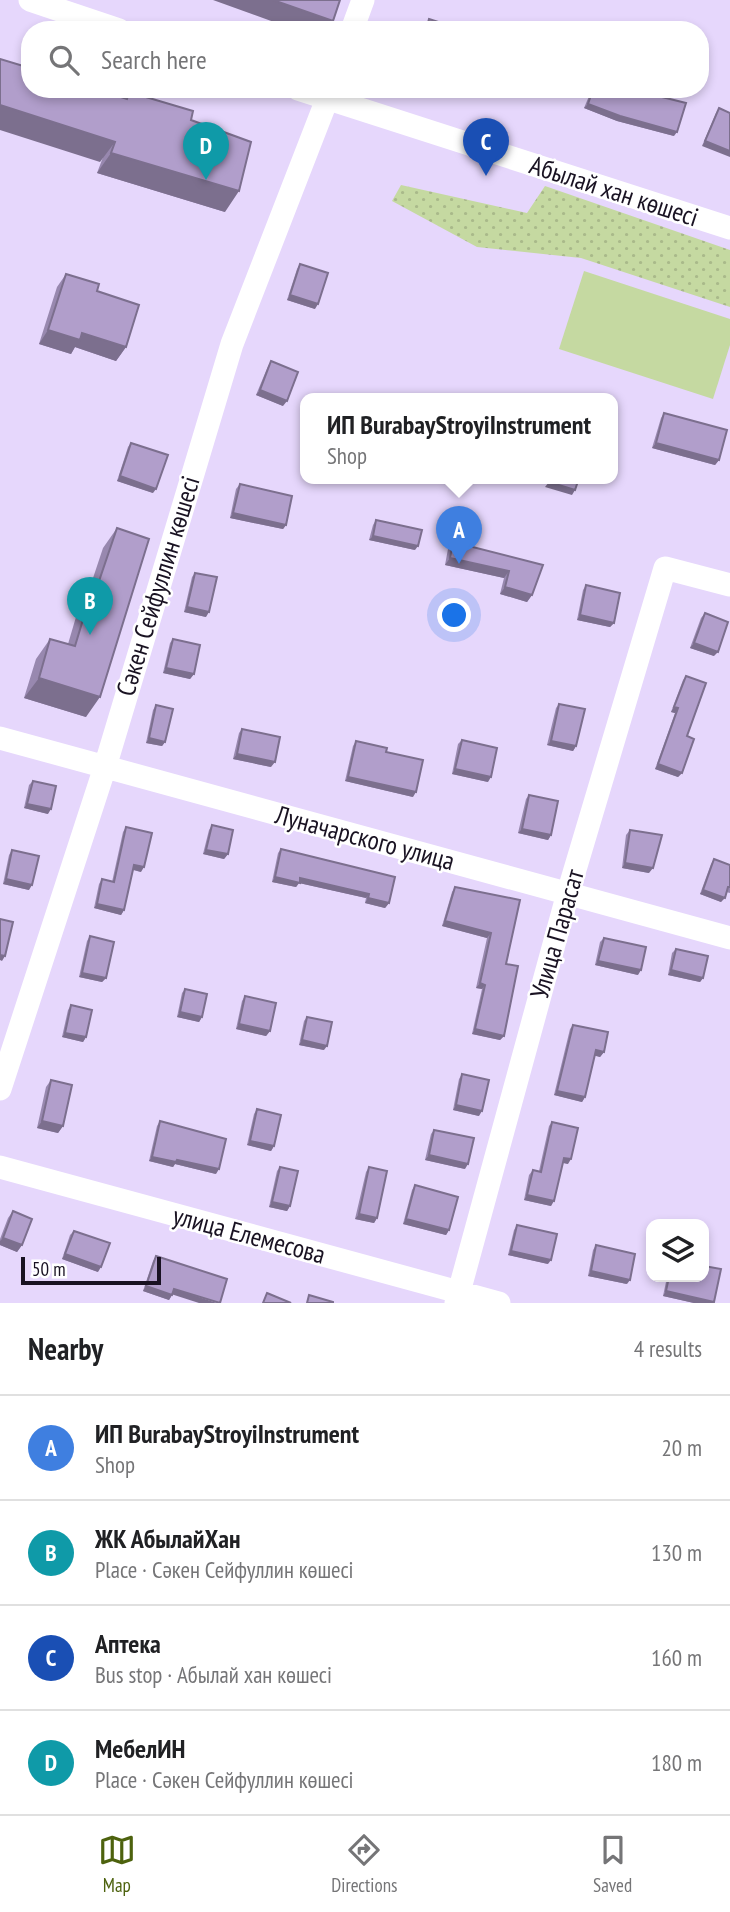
<!DOCTYPE html>
<html lang="en">
<head>
<meta charset="utf-8">
<style>
  :root { --surface:#fff; --page:#f2f2f2; --text:#202124; --muted:#757577; --line:#e0e0e0; --accent:#4d620e }
  body { margin:0; font-family:"PT Sans Narrow",sans-serif; background:var(--page); color:var(--text) }
  .controls { position:absolute; right:21px; bottom:21px; display:grid; overflow:hidden; border-radius:14px; box-shadow:0 4px 10px #0003 }
  .controls button { width:63px; height:63px; display:grid; place-items:center; padding:0; border:0; border-bottom:2px solid var(--line); background:var(--surface); color:var(--text); font:35px sans-serif }
  .scale { position:absolute; left:21px; bottom:18px; width:140px; box-sizing:border-box; padding-left:7px; border:4px solid #191222; border-top:0; font-size:19px; line-height:24px; white-space:nowrap; color:#191222; -webkit-text-stroke:5px #fff; paint-order:stroke }
  .you { position:absolute; left:455px; top:616px; width:24px; height:24px; margin:-18px; border:5px solid #fff; border-radius:50%; background:#1a73e8; box-shadow:0 0 0 10px #1a73e833 }
  .badge { display:grid; place-items:center; width:46px; height:46px; border-radius:50%; background:var(--accent); color:#fff; font-size:23px; font-weight:700 }
  .pin { position:absolute; translate:-50% -58px; filter:drop-shadow(0 2px 4px #0008) }
  .pin::after { content:''; position:absolute; top:37px; width:24px; height:21px; background:inherit; clip-path:polygon(0 0,100% 0,50% 100%) }
  .popup { position:absolute; left:300px; top:393px; width:318px; height:91px; box-sizing:border-box; display:grid; place-content:center; border-radius:14px; background:var(--surface); filter:drop-shadow(0 2px 5px #0005); font-size:23px; white-space:nowrap; color:var(--muted) }
  .popup b { font-size:26px; color:var(--text) }
  .popup::after { content:''; position:absolute; left:50%; top:100%; margin-left:-14px; border:14px solid transparent; border-top-color:var(--surface) }
  .list { margin:0; padding:0; list-style:none }
  h2 { display:flex; justify-content:space-between; align-items:center; height:91px; margin:0; padding:0 28px; font-size:30px }
  h2 small { font-size:23px; font-weight:400; color:var(--muted) }
  .list li { display:grid; grid-template-columns:46px 1fr auto; gap:21px; align-items:center; box-sizing:border-box; height:105px; padding:0 28px; border-top:2px solid var(--line) }
  .list b { display:block; font-size:26px; white-space:nowrap }
  .list p { margin:0; font-size:23px; white-space:nowrap; color:var(--muted) }
  .list em { font-size:23px; font-style:normal; color:var(--muted) }
  .icon { flex:none; width:38px; height:38px; fill:none; stroke:currentColor; stroke-width:2; stroke-linecap:round; stroke-linejoin:round }
  .map { position:relative; flex:none; width:730px; height:1303px; overflow:hidden }
  .search { position:absolute; background:var(--surface); box-shadow:0 4px 10px #0003; left:21px; right:21px; top:21px; height:77px; display:flex; align-items:center; gap:18px; box-sizing:border-box; padding:0 24px; border-radius:28px; color:var(--muted); font-size:26px }
  .sheet { height:511px; background:var(--surface) }
  nav { display:flex; justify-content:space-around; align-items:center; box-sizing:border-box; height:98px; border-top:2px solid var(--line); background:var(--surface); font-size:19px; color:var(--muted) }
  nav a { display:grid; justify-items:center; gap:4px }
  nav .on { color:var(--accent) }
  .map>svg:first-child { display:block }
</style>
</head>
<body>
<div class="map">
<svg width="730" height="1303" viewBox="0 0 730 1303">
  <defs>
    <pattern id="park-dots" width="8" height="8" patternUnits="userSpaceOnUse" patternTransform="scale(1.75)"><rect width="8" height="8" fill="#c5d9a1"/><path d="M2 2h.1M6 6h.1" fill="none" stroke="#a9b98a" stroke-width="1.8" stroke-linecap="round"/></pattern>
  </defs>
  <rect width="100%" height="100%" fill="#e6d7fc"/>
  <path fill="url(#park-dots)" d="M401,185L527,213L545,186L730,250V307L581,258L477,247L392,201Z"/>
  <path fill="#c5d9a1" d="M584,271L730,319V345L713,399L559,349Z"/>
  <g fill="none" stroke-linecap="round" stroke-linejoin="round">
    <path stroke="#fff" stroke-width="23" d="M30,0L119,30
      M352,30L363,0
      M298,89L730,228
      M0,738L730,938
      M0,1089L105,767L232,344L331,89
      M0,1167L499,1303
      M456,1303L568,893L665,568L730,585"/>
  </g>
  <path fill="#9888af" d="M592,89H640L674,136L617,121L584,108Z
    M129,92L191,120L225,212L97,173L125,99Z
    M719,108L730,113L702,146L716,113Z
    M300,264L315,309L287,300L297,269Z
    M66,274L97,291L126,347L116,361L75,347L71,354L39,344L57,287Z
    M271,361L283,406L256,395L268,366Z
    M664,413L719,460L715,465L652,448L661,418Z
    M131,443L153,493L117,481L128,447Z
    M240,484L286,525L283,529L230,518L236,489Z
    M376,520L415,550L369,540L373,525Z
    M117,528L86,717L24,698L36,659L50,639L68,644L81,600L90,587L103,548Z
    M453,542L543,565L532,595L527,602L500,594L504,578L445,565L448,549Z
    M195,573L206,617L184,612L192,577Z
    M586,585L614,623L610,627L577,620L583,590Z
    M705,613L714,656L690,648L701,618Z
    M173,639L194,674L190,679L163,673L170,643Z
    M686,676L687,736L682,773L678,777L655,769L675,713L671,712L683,680Z
    M559,704L576,746L573,751L547,745L556,708Z
    M156,705L165,742L162,746L146,743L153,710Z
    M242,729L271,767L233,759L239,733Z
    M462,740L488,782L452,774L458,744Z
    M356,741L386,752L413,797L345,781L353,746Z
    M33,781L48,814L24,808L29,785Z
    M529,795L551,835L548,840L518,833L526,799Z
    M212,825L228,854L224,859L203,854L209,830Z
    M126,827L141,872L133,870L124,910L121,915L94,908L99,884L102,879L112,882L123,832Z
    M630,830L649,873L622,868L626,835Z
    M281,849L389,903L385,908L365,903L366,898L299,883L296,887L272,882L278,853Z
    M12,850L29,890L3,884L9,855Z
    M714,859L730,865V893L726,892L721,902L700,894L711,864Z
    M455,887L520,900L506,964L504,1036L500,1040L472,1034L482,989L476,988L487,938L442,926L452,892Z
    M90,936L106,978L102,982L79,977L87,941Z
    M604,938L638,975L595,965L600,942Z
    M676,949L703,978L700,982L668,975L672,953Z
    M185,989L202,1017L199,1022L177,1017L182,993Z
    M245,996L270,1031L266,1036L236,1029L242,1001Z
    M71,1005L86,1037L83,1042L62,1037L68,1010Z
    M307,1017L324,1050L299,1045L304,1021Z
    M573,1025L604,1052L600,1057L594,1055L585,1097L582,1102L554,1095L570,1029Z
    M462,1074L479,1116L453,1110L459,1079Z
    M51,1080L63,1126L58,1133L37,1128L46,1087Z
    M257,1109L274,1146L271,1151L247,1145L254,1114Z
    M160,1121L216,1174L175,1164L173,1167L149,1161L157,1126Z
    M552,1122L568,1164L563,1163L551,1206L524,1200L529,1175L533,1170L539,1171L549,1126Z
    M434,1130L465,1169L425,1160L431,1134Z
    M280,1167L290,1206L287,1211L269,1207L277,1171Z
    M369,1167L377,1218L374,1223L355,1219L366,1172Z
    M415,1185L449,1230L446,1235L403,1224L412,1190Z
    M13,1211L22,1245L17,1252L0,1245V1239L8,1218Z
    M517,1225L548,1264L508,1255L514,1230Z
    M74,1231L98,1272L62,1259L70,1235Z
    M596,1245L627,1284L588,1276L593,1250Z
    M156,1256L172,1295L169,1300L143,1291L153,1261Z
    M667,1277H704L714,1302L713,1303H694L663,1296Z"/>
  <path fill="#7c6f8e" d="M213,0H273L333,21L327,30H296Z
    M588,104L677,132L674,136L617,121L584,108Z
    M0,105L115,142L100,162L0,130Z
    M705,141L730,151V157L702,146Z
    M111,153L239,191L225,212L97,173Z
    M290,295L318,304L315,309L287,300Z
    M48,330L82,333L126,347L116,361L75,347L71,354L39,344Z
    M260,390L287,401L283,406L256,395Z
    M656,443L719,460L715,465L652,448Z
    M120,476L156,489L153,493L117,481Z
    M549,482L575,490L572,495L545,487Z
    M233,513L286,525L283,529L230,518Z
    M373,536L418,546L415,550L369,540Z
    M450,558L509,571L504,578L445,565Z
    M505,587L532,595L527,602L500,594Z
    M187,607L209,612L206,617L184,612Z
    M580,615L614,623L610,627L577,620Z
    M694,643L718,652L714,656L690,648Z
    M166,668L194,674L190,679L163,673Z
    M39,678L100,697L86,717L24,698Z
    M674,707L678,708L675,713L671,712Z
    M149,738L165,742L162,746L146,743Z
    M551,741L576,746L573,751L547,745Z
    M237,754L275,762L271,767L233,759Z
    M658,764L682,773L678,777L655,769Z
    M455,769L491,777L488,782L452,774Z
    M348,777L416,792L413,797L345,781Z
    M27,804L51,809L48,814L24,808Z
    M522,829L551,835L548,840L518,833Z
    M206,850L228,854L224,859L203,854Z
    M625,863L653,868L649,873L622,868Z
    M134,865L144,867L141,872L131,869Z
    M275,877L300,878L369,894L366,898L299,883L296,887L272,882Z
    M6,879L32,885L29,890L3,884Z
    M703,890L725,898L721,902L700,894Z
    M368,898L389,903L385,908L365,903Z
    M97,904L124,910L121,915L94,908Z
    M445,921L491,933L487,938L442,926Z
    M0,955L5,956L2,961L0,960Z
    M598,961L641,970L638,975L595,965Z
    M671,970L703,978L700,982L668,975Z
    M82,973L106,978L102,982L79,977Z
    M480,983L485,985L482,989L476,988Z
    M180,1012L202,1017L199,1022L177,1017Z
    M239,1024L270,1031L266,1036L236,1029Z
    M475,1029L504,1036L500,1040L472,1034Z
    M65,1033L86,1037L83,1042L62,1037Z
    M302,1040L327,1046L324,1050L299,1045Z
    M596,1050L604,1052L600,1057L592,1055Z
    M557,1091L585,1097L582,1102L554,1095Z
    M456,1105L482,1111L479,1116L453,1110Z
    M42,1121L63,1126L58,1133L37,1128Z
    M250,1141L274,1146L271,1151L247,1145Z
    M429,1155L468,1164L465,1169L425,1160Z
    M152,1157L177,1160L219,1169L216,1174L175,1164L173,1167L149,1161Z
    M564,1158L571,1159L568,1164L560,1162Z
    M527,1195L554,1201L551,1206L524,1200Z
    M272,1202L290,1206L287,1211L269,1207Z
    M359,1214L377,1218L374,1223L355,1219Z
    M406,1219L449,1230L446,1235L403,1224Z
    M3,1238L22,1245L17,1252L0,1245V1241Z
    M511,1251L551,1260L548,1264L508,1255Z
    M65,1254L101,1267L98,1272L62,1259Z
    M591,1271L630,1280L627,1284L588,1276Z
    M146,1286L172,1295L169,1300L143,1291Z
    M174,1289L217,1303H199L171,1294Z
    M666,1291L714,1302L713,1303H694L663,1296Z"/>
  <path fill="#b19ecb" stroke="#7c6f8e" stroke-width="2" d="M273,0H340L333,21Z
    M429,19L463,30H426Z
    M0,59L30,68V89H96L127,99L129,92L193,111L191,120L251,142L239,191L111,153L115,142L0,105Z
    M593,89H640L654,95L686,103L677,132L620,116L588,104Z
    M719,108L730,113V151L705,141Z
    M300,264L328,273L318,304L290,295Z
    M66,274L99,284L97,291L139,305L126,347L82,333L80,340L48,330Z
    M271,361L298,372L287,401L260,390Z
    M664,413L727,430L719,460L656,443Z
    M131,443L168,455L156,489L120,476Z
    M550,478H579L575,490L549,482Z
    M240,484L292,496L286,525L233,513Z
    M376,520L422,530L418,546L373,536Z
    M117,528L149,539L100,697L39,678L50,639L75,646L95,580L99,581Z
    M453,542L543,565L532,595L505,587L509,571L450,558Z
    M195,573L217,577L209,612L187,607Z
    M586,585L620,593L614,623L580,615Z
    M705,613L728,622L718,652L694,643Z
    M173,639L200,645L194,674L166,668Z
    M686,676L706,683L687,736L694,739L682,773L658,764L678,708L674,707Z
    M559,704L585,709L576,746L551,741Z
    M156,705L173,709L165,742L149,738Z
    M242,729L280,737L275,762L237,754Z
    M462,740L497,748L491,777L455,769Z
    M356,741L387,748L386,752L423,760L416,792L348,777Z
    M33,781L56,786L51,809L27,804Z
    M529,795L558,801L551,835L522,829Z
    M212,825L233,830L228,854L206,850Z
    M126,827L152,833L144,867L134,865L124,910L97,904L102,879L114,882Z
    M630,830L662,835L653,868L625,863Z
    M281,849L395,877L389,903L368,898L369,894L300,878V883L275,877Z
    M12,850L39,856L32,885L6,879Z
    M714,859L730,865V887H728L725,898L703,890Z
    M455,887L520,900L506,964L518,966L504,1036L475,1029L485,985L480,983L491,933L445,921Z
    M0,919L13,922L5,956L0,955Z
    M90,936L114,942L106,978L82,973Z
    M604,938L646,947L641,970L598,961Z
    M676,949L708,956L703,978L671,970Z
    M185,989L207,994L202,1017L180,1012Z
    M245,996L276,1003L270,1031L239,1024Z
    M71,1005L92,1010L86,1037L65,1033Z
    M307,1017L332,1022L327,1046L302,1040Z
    M573,1025L608,1032L604,1052L596,1050L585,1097L557,1091Z
    M462,1074L489,1080L482,1111L456,1105Z
    M51,1080L72,1085L63,1126L42,1121Z
    M257,1109L281,1115L274,1146L250,1141Z
    M160,1121L226,1139L219,1169L177,1160L176,1162L152,1157Z
    M552,1122L578,1128L571,1159L564,1158L554,1201L527,1195L533,1170L541,1172Z
    M434,1130L474,1138L468,1164L429,1155Z
    M280,1167L298,1171L290,1206L272,1202Z
    M369,1167L387,1171L377,1218L359,1214Z
    M415,1185L458,1197L449,1230L406,1219Z
    M13,1211L32,1219L22,1245L3,1238Z
    M517,1225L557,1234L551,1260L511,1251Z
    M74,1231L110,1243L101,1267L65,1254Z
    M596,1245L635,1254L630,1280L591,1271Z
    M156,1256L227,1279L220,1303L174,1289L172,1295L146,1286Z
    M704,1266L721,1269L714,1302L666,1291L669,1277H704Z
    M267,1293L291,1303H263Z
    M309,1295L333,1302V1303H307Z"/>
  <g text-anchor="middle" stroke-width="5" stroke-linejoin="round" paint-order="stroke">
    <g font-size="26" fill="#191222" stroke="#fff">
      <text transform="translate(614 191) rotate(18)" y="9">Абылай хан көшесі</text>
      <text transform="translate(158 586) rotate(-73)" y="9">Сәкен Сейфуллин көшесі</text>
      <text transform="translate(365 838) rotate(15)" y="9">Луначарского улица</text>
      <text transform="translate(557 934) rotate(-74)" y="9">Улица Парасат</text>
      <text transform="translate(249 1235) rotate(15)" y="9">улица Елемесова</text>
    </g>
  </g>
</svg>
<div class="controls">
<button><svg class="icon" aria-label="layers" viewBox="0 0 24 24"><path d="M12 4l9 5-9 5-9-5zM3 14l9 5 9-5"/></svg></button>
</div>
<div class="scale">50 m</div>
<div class="you"></div>
<div class="pin badge" style="left:459px;top:564px;background:#3f7fe0">A</div>
<div class="popup"><b>ИП BurabayStroyiInstrument</b>Shop</div>
<div class="pin badge" style="left:90px;top:635px;background:#0f9aa8">B</div>
<div class="pin badge" style="left:486px;top:176px;background:#1a4fb4">C</div>
<div class="pin badge" style="left:206px;top:180px;background:#0f9aa8">D</div>
<div class="search"><svg class="icon" aria-label="search" viewBox="0 0 24 24"><circle cx="10" cy="10" r="6"/><path d="M15 15l6 6"/></svg>Search here</div>
</div>
<section class="sheet">
<h2>Nearby<small>4 results</small></h2>
<ul class="list">
<li><span class="badge" style="background:#3f7fe0">A</span><div><b>ИП BurabayStroyiInstrument</b><p>Shop</p></div><em>20 m</em></li>
<li><span class="badge" style="background:#0f9aa8">B</span><div><b>ЖК АбылайХан</b><p>Place · Сәкен Сейфуллин көшесі</p></div><em>130 m</em></li>
<li><span class="badge" style="background:#1a4fb4">C</span><div><b>Аптека</b><p>Bus stop · Абылай хан көшесі</p></div><em>160 m</em></li>
<li><span class="badge" style="background:#0f9aa8">D</span><div><b>МебелИН</b><p>Place · Сәкен Сейфуллин көшесі</p></div><em>180 m</em></li>
</ul>
</section>
<nav>
<a class="on"><svg class="icon" aria-label="map" viewBox="0 0 24 24"><path d="M3 6l6-2 6 2 6-2v14l-6 2-6-2-6 2zM9 4v14M15 6v14"/></svg>Map</a>
<a><svg class="icon" aria-label="directions" viewBox="0 0 24 24"><path d="M12 3l9 9-9 9-9-9zM9 14v-3h6M13 9l2 2-2 2"/></svg>Directions</a>
<a><svg class="icon" aria-label="saved" viewBox="0 0 24 24"><path d="M7 4h10v16l-5-4-5 4z"/></svg>Saved</a>
</nav>
</body>
</html>
